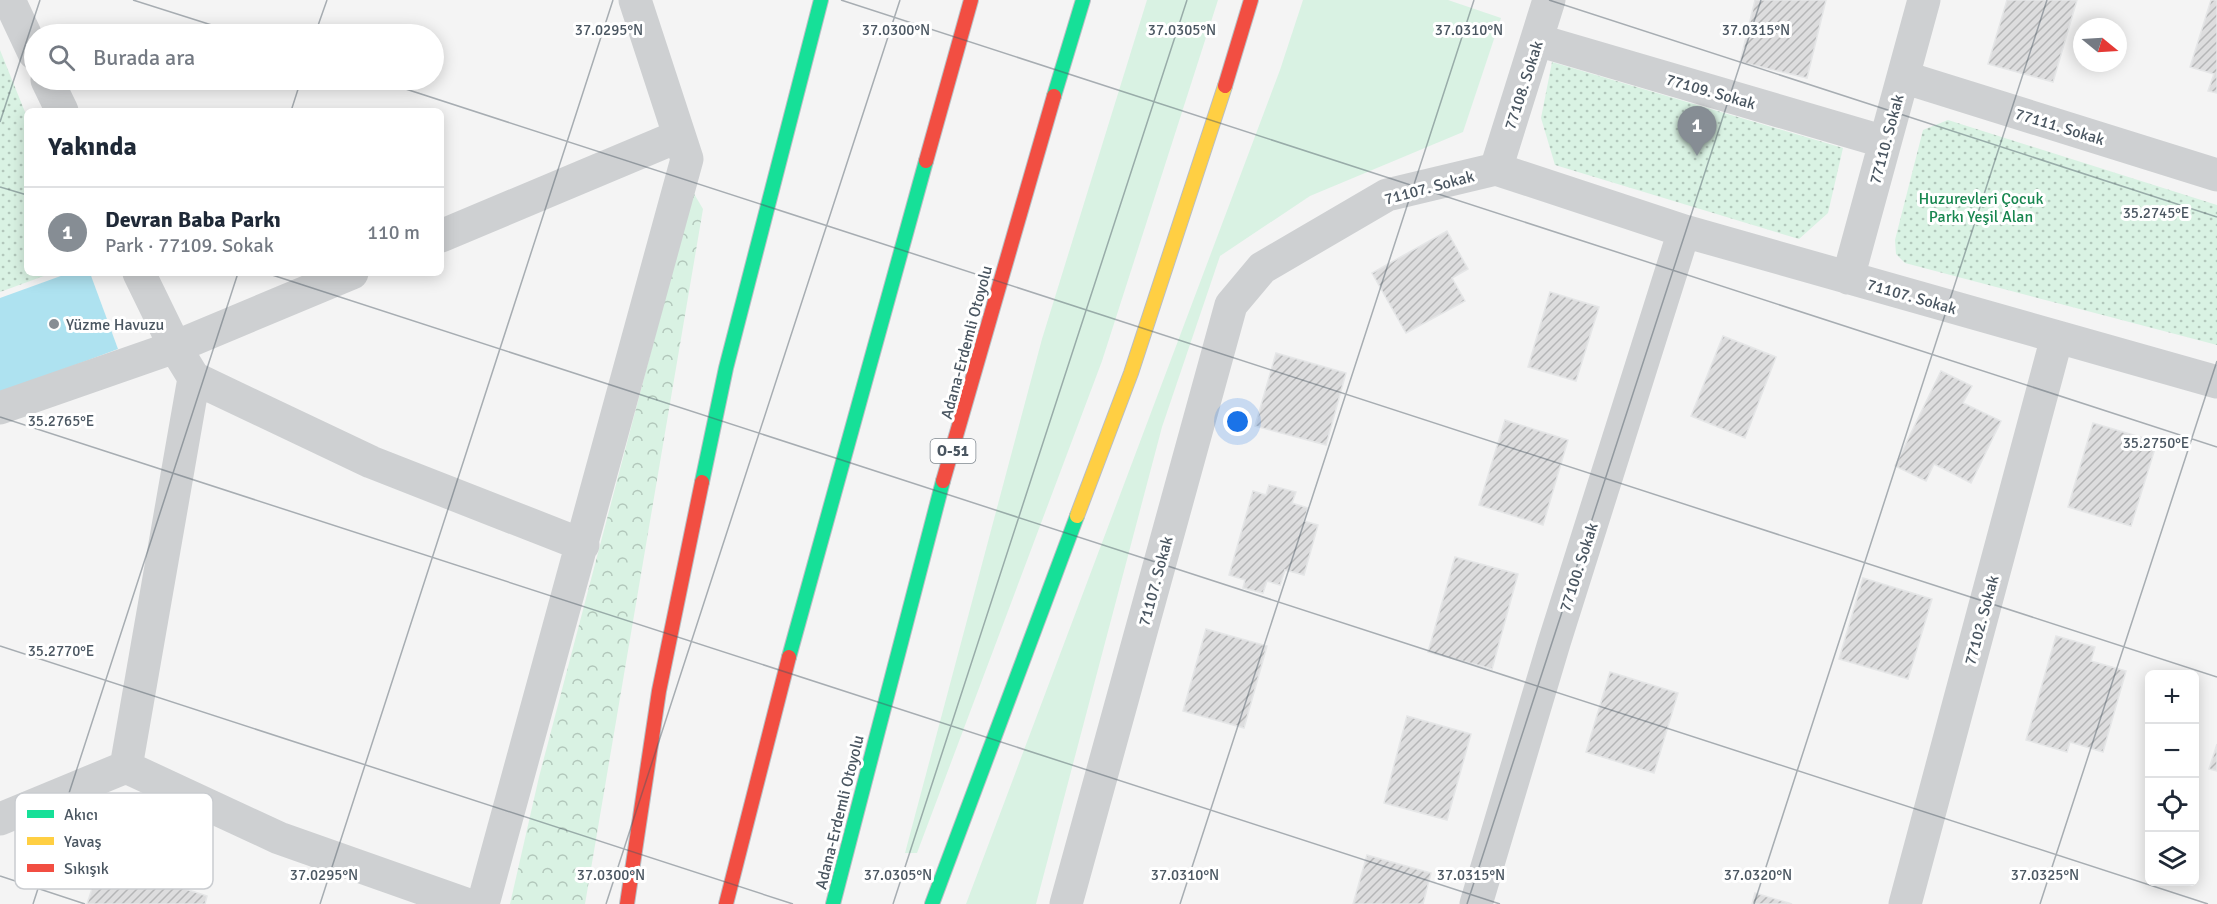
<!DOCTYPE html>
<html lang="tr">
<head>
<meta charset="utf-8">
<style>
  :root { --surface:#fff; --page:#f2f2f3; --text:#1f2937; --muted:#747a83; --line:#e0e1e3; --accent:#868d94 }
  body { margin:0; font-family:Signika,sans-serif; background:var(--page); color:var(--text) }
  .controls { position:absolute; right:18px; bottom:18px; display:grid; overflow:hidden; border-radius:9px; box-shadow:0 3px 15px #0003 }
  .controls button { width:54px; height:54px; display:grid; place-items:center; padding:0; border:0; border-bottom:2px solid var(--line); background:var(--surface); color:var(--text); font:30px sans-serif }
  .compass { position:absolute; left:2073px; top:18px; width:54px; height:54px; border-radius:50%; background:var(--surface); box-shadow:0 3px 15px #0003; rotate:108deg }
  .you { position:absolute; left:1238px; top:422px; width:21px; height:21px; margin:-15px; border:4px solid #fff; border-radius:50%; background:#1a73e8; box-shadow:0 0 0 9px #1a73e833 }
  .badge { display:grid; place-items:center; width:39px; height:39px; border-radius:50%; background:var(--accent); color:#fff; font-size:20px; font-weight:700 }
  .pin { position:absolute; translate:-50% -50px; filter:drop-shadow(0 2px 3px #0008) }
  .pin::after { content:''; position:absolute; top:32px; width:21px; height:18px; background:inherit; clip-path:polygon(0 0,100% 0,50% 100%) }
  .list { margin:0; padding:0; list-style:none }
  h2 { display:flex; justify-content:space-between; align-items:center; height:78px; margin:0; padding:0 24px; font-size:26px }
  h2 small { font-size:20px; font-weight:400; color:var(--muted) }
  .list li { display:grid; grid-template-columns:39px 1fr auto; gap:18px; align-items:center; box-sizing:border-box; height:90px; padding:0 24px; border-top:2px solid var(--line) }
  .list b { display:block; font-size:22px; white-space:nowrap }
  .list p { margin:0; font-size:20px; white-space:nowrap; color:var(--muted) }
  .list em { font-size:20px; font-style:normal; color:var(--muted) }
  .icon { flex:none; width:33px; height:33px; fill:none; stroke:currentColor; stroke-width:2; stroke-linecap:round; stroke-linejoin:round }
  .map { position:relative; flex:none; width:2217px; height:904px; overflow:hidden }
  .search { position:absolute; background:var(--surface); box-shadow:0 3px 15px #0003; left:24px; top:24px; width:420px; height:66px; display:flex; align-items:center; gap:15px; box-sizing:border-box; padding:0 21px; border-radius:33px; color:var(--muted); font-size:22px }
  .panel { position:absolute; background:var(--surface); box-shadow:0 3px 15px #0003; left:24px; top:108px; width:420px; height:168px; border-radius:9px }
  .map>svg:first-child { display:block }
</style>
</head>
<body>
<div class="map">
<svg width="2217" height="904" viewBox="0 0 2217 904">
  <defs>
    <pattern id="forest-crowns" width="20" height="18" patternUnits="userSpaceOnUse" patternTransform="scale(1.5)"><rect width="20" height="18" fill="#d9f2e3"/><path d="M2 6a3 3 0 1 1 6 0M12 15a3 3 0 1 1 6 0" fill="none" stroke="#b2c7bb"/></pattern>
    <pattern id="park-dots" width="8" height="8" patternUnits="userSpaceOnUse" patternTransform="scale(1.5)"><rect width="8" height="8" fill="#d9f2e3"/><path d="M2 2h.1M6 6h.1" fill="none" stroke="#b2c7bb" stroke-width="1.8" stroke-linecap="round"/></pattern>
    <pattern id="building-hatch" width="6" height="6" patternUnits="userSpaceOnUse" patternTransform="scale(1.5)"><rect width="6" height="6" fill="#ddddde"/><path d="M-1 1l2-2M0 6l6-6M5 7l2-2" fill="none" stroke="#b5b6b7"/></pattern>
  </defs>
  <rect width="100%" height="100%" fill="#f4f4f4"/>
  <path fill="#d9f2e3" d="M1147,0H1218L1102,361L917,853H905L1042,339Z
    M1303,0H1448L1501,18L1463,132L1310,196L1220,256L1162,427L1036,904H966L1280,70Z"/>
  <path fill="url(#forest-crowns)" d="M693,192L703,209L585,904H510L539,777Z"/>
  <path fill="url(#park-dots)" d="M0,50L27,117V273H52L0,292Z
    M1552,62L1843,148L1828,213L1799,239L1555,165L1541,118Z
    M1948,120L2217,205V345L1905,263L1896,254L1895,240L1923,130Z"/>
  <path fill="#aee2f0" d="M69,273H90L118,349L0,393V298Z"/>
  <path fill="url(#building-hatch)" stroke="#e5e6e7" stroke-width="1.5" d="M1755,0H1826L1807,78L1740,62Z
    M2007,0H2077L2053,82L1988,64Z
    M2211,0H2217V93L2208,91L2214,74L2190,67Z
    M1447,231L1468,269L1452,278L1465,301L1406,333L1372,273Z
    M1550,292L1599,307L1576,381L1528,367Z
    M1723,336L1776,357L1745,438L1691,416Z
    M1276,353L1346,373L1326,445L1255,426Z
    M1941,371L1972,386L1963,403L2001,421L1971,483L1934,464L1926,481L1895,466Z
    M1505,420L1568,440L1543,525L1479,505Z
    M2093,423L2157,442L2131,526L2068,507Z
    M1269,485L1296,492L1292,503L1308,508L1304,521L1318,525L1304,575L1285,570L1280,585L1267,581L1263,593L1243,588L1245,580L1229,575L1253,491L1266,495Z
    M1455,557L1518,574L1492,669L1428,652Z
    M1863,578L1932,599L1908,679L1839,659Z
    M1206,629L1267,646L1244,728L1183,711Z
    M2056,636L2095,647L2091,661L2126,671L2103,752L2070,742L2067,752L2026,740Z
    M1610,672L1678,693L1654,773L1586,752Z
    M1407,716L1471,734L1447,820L1384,803Z
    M2217,744V771L2209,769Z
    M1367,855L1431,873L1423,904H1353Z
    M101,861L207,896L205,904H87Z
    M1755,893L1792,904H1752Z"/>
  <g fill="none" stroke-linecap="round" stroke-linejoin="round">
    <g stroke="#b9bec3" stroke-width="16">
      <path id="fast" d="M1054,96L1083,0
        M702,482L726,368L821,0
        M789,657L926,161
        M833,904L943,481
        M932,904L1077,516"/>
    </g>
    <g stroke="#b9bec3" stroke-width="16">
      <path id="slow" d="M1077,516L1131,373L1225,86"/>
    </g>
    <g stroke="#b9bec3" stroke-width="16">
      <path id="jam" d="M1225,86L1251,0
        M926,161L971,0
        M943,481L1054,96
        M627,904L659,691L702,482
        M726,904L789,657"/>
    </g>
    <path stroke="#ced0d2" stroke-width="33" d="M9,0L34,53
      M1537,40L1885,142
      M1903,77L2217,175
      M47,80L62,111
      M1496,169L1549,0
      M441,236L679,136
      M139,273L175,347L194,378L371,462L583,545
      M1848,278L1924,0
      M0,408L175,347L352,273
      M126,767L279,838L466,904
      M0,819L126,767L194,378
      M483,904L687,159L635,0
      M1066,904L1231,305L1262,268L1387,195L1496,169L1684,231L2217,382
      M1476,904L1554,643L1684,231
      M1905,904L2057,337"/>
    <use href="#fast" stroke="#16e098" stroke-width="14"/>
    <use href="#slow" stroke="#ffcf43" stroke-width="14"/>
    <use href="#jam" stroke="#f24e42" stroke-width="14"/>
  </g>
  <path fill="none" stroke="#4a5661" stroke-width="1.5" stroke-opacity="0.45" d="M133,0L240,34M841,0L2217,447M1549,0L2217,217M315,34L327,0M378,80L2217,677M291,111L301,80M0,122L40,0M0,187L27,195M266,273L2208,904M0,417L1500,904M0,646L793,904M0,876L85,904M33,904L238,273M320,904L613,0M606,904L900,0M893,904L1187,0M1180,904L1474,0M1467,904L1761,0M1754,904L2047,0M2040,904L2217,361"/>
  <circle fill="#868d94" stroke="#fff" stroke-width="2" cx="54" cy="324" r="6"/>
  <g text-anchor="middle" stroke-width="6" stroke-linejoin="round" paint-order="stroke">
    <rect fill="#fff" stroke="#808990" stroke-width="1.5" x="930.5" y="439" width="45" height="24" rx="4.5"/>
    <g font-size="15" font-weight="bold" fill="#4a5661">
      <text x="953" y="456">O-51</text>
    </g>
    <g font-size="16" fill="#4a5661" stroke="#fff">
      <text transform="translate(1523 85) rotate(-72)" y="6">77108. Sokak</text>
      <text transform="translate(1711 91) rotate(16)" y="6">77109. Sokak</text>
      <text transform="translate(2060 126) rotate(17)" y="6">77111. Sokak</text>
      <text transform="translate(1886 139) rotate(-75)" y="6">77110. Sokak</text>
      <text transform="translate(1429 187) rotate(-15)" y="6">71107. Sokak</text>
      <text transform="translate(1912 296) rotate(16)" y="6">71107. Sokak</text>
      <text transform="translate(966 342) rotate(-75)" y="6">Adana-Erdemli Otoyolu</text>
      <text transform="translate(1578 567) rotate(-72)" y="6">77100. Sokak</text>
      <text transform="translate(1155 581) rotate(-75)" y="6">71107. Sokak</text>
      <text transform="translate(1981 620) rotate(-75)" y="6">77102. Sokak</text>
      <text transform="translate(839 812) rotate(-76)" y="6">Adana-Erdemli Otoyolu</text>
    </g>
    <g font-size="16" fill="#17864f" stroke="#fff">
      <text x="1981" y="204">Huzurevleri Çocuk<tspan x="1981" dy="18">Parkı Yeşil Alan</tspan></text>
    </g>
    <g font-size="16" fill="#4a5661" stroke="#fff" text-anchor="start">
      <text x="66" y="330">Yüzme Havuzu</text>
    </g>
  </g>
  <rect x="15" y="793" width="198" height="96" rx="9" fill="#fff" stroke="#c9ccd0" stroke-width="1.5"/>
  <rect x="27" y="810" width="27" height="8" fill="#16e098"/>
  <rect x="27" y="837" width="27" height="8" fill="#ffcf43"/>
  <rect x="27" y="864" width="27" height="8" fill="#f24e42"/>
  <g font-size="16" fill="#4a5661">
    <text x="64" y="820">Akıcı</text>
    <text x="64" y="847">Yavaş</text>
    <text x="64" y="874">Sıkışık</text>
  </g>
  <g font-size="15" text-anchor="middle" fill="#4a5661" stroke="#fff" stroke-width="6" stroke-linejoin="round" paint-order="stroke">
    <text x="609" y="35">37.0295°N</text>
    <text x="896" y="35">37.0300°N</text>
    <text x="1182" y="35">37.0305°N</text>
    <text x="1469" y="35">37.0310°N</text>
    <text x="1756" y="35">37.0315°N</text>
    <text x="2156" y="218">35.2745°E</text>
    <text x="61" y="426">35.2765°E</text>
    <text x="2156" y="448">35.2750°E</text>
    <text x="61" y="656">35.2770°E</text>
    <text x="324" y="880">37.0295°N</text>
    <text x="611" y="880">37.0300°N</text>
    <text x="1185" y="880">37.0310°N</text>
    <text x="1471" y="880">37.0315°N</text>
    <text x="1758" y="880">37.0320°N</text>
    <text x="898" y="880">37.0305°N</text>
    <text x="2045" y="880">37.0325°N</text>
  </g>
</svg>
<div class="controls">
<button>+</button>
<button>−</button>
<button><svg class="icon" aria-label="locate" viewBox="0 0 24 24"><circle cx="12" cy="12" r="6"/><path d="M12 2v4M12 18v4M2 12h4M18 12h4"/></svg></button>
<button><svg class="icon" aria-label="layers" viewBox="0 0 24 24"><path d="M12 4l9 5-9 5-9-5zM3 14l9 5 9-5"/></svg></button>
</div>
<svg class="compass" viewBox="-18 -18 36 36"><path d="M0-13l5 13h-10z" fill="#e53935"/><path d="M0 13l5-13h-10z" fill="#747a83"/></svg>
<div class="you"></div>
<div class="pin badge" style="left:1697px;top:156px">1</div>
<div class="search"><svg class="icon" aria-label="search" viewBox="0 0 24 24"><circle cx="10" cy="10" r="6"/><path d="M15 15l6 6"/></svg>Burada ara</div>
<section class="panel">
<h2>Yakında<small></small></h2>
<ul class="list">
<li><span class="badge">1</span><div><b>Devran Baba Parkı</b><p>Park · 77109. Sokak</p></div><em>110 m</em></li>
</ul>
</section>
</div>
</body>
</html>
